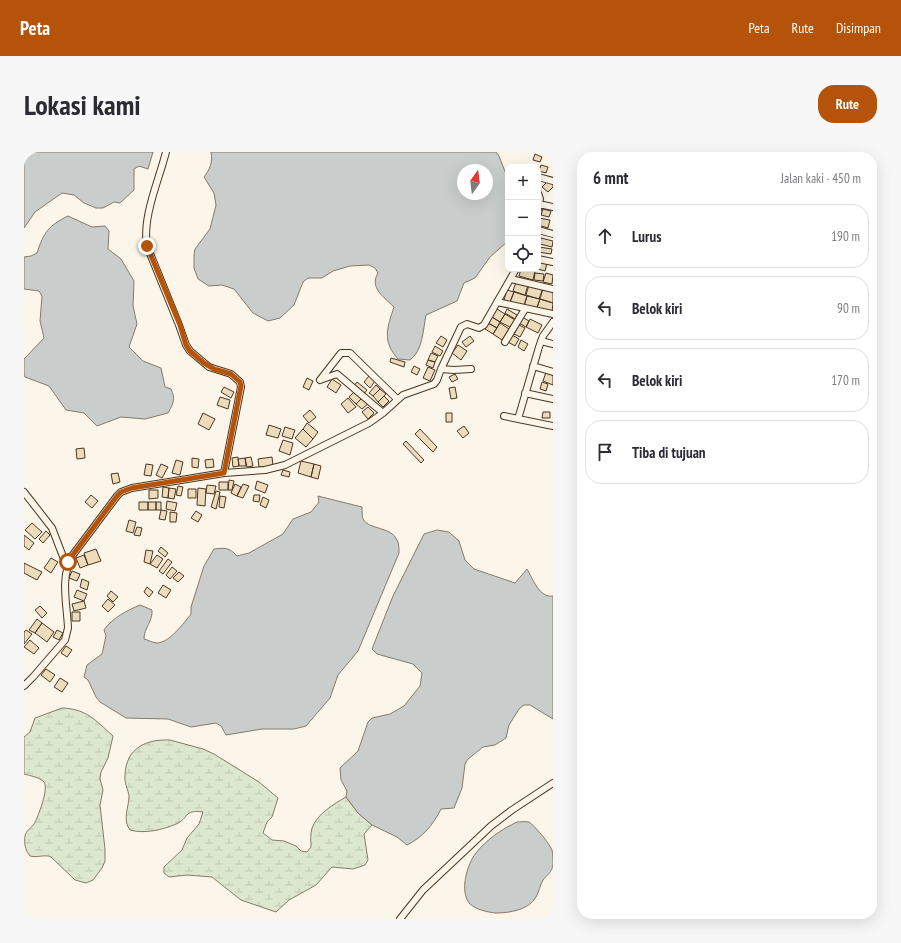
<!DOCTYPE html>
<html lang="id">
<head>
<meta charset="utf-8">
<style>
  :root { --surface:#fff; --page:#f7f7f7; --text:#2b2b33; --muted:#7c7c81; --line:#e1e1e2; --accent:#b45309 }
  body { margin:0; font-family:"PT Sans Narrow",sans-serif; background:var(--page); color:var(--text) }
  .controls { position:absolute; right:12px; top:12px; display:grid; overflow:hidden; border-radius:8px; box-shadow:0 4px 16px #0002 }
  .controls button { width:36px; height:36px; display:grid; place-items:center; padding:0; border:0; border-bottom:1px solid var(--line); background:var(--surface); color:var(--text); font:20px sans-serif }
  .compass { position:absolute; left:433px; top:12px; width:36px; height:36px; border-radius:50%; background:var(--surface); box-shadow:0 4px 16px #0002; rotate:14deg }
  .stop { position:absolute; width:12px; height:12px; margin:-9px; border:3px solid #b45309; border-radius:50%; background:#fff }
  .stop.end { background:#b45309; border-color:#fff; box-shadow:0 1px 4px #0008 }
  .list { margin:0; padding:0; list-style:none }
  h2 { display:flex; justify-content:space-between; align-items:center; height:52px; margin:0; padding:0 16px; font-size:17px }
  h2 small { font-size:13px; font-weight:400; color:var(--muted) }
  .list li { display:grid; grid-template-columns:26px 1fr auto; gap:12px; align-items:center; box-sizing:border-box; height:64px; margin:0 8px 8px; padding:0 8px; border:1px solid var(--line); border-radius:16px }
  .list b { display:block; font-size:15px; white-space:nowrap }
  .list em { font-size:13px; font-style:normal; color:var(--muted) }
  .icon { flex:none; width:22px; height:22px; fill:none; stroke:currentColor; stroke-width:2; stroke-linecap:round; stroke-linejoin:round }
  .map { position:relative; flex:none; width:529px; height:767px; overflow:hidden; border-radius:16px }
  header { display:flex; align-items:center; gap:24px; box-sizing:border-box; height:56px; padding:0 20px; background:var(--accent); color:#fff }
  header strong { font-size:19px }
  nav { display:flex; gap:22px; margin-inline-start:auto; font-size:14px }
  .intro { display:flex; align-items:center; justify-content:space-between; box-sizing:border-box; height:96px; padding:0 24px }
  h1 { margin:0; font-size:28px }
  .button { padding:10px 18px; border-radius:16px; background:var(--accent); color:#fff; font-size:14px; font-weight:700 }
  main { display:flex; gap:24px; padding:0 24px }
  aside { flex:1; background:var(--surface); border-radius:16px; box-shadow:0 4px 16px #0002 }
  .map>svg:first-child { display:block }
</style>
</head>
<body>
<header>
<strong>Peta</strong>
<nav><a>Peta</a><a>Rute</a><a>Disimpan</a></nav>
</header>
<div class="intro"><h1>Lokasi kami</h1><a class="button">Rute</a></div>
<main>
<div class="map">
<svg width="529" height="767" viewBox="0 0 529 767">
  <defs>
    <pattern id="wetland-marsh" width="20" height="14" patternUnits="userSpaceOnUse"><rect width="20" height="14" fill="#dce7d0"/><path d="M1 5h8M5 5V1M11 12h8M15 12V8" fill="none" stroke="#bec7b2"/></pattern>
  </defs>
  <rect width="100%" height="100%" fill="#fbf6e9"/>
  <path fill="url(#wetland-marsh)" stroke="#887966" d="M38,556C63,557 71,568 89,584L84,606L77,620L76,627L79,638L76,653L81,697V709L78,716L69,728L62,731L51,728L27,705C21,702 14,706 6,704C1,698 0,691 1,684C2,679 7,676 10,672C14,665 25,637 20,630C15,625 7,624 0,622V585L6,580L11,566Z
    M146,588L179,597L190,602L235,630L254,646L248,665L243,670L239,681L248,688L260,689L272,694L277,699L283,700L287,695C287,689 286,682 288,676C293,662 310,652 322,645L334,661L348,673L340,682L344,708L341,713L329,717L308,715L292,733L265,748L252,760L217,748L188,725L163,723L145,725L140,721V715L158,698L163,686L175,672L179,660C159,657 165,667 152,672C139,678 119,682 106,678C98,668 105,655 105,644C104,637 100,631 101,623C102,596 122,587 146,588Z"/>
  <path fill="#c9cecd" stroke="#887966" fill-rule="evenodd" d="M0,0H129L124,17L115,14L110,17V38L96,51L90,50L79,56H72L60,51L50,43L38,41L11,60L0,76Z
    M187,0H472L475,4L482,22L484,24V89L466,105L451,126L440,131L433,149L402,163C399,177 399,199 386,208L374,207C358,189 363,176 370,155C360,145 345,136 354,121L351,116L345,113L326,114L309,119L298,126H284L279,130L270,153L256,166L244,169L229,161L210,137L198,133L185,134L174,127L170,116V103L171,97L186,77L192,53L190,41L180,25C186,17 189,10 187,0ZM439,18H463V42H439Z
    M44,64L68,75L81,74L85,79L84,97L97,107L110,129L109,154L113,172L105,195L119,209L137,216L141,235L147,237C152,247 149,252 144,261L121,267L97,265L73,274L60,261L42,258L25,234L1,225L0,223V207L20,186L16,169L18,144L15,139L0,137V105L7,104L13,101C20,80 24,74 44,64Z
    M294,344L338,355C338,358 338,364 339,367C344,378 367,374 373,388C375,391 375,397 375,401L334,499L314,523L306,546L282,574L270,577H238L202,583L197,574L192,571L167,575L144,567L102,566L76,550L72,545L64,528L60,525L63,513L78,502L82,484L80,478C88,466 104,458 116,453L128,458C129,469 120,476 120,487C124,488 129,491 133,491C145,491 160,471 167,462V455L180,414L190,397C201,396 205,395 213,404L225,401L259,382L269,367L287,360L295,350Z
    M413,378L425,380L435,389L441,408L450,417L491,431L503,417C509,427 515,446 529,444V567L506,553H500L495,557L485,573L482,586L471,593L459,595L444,607L441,612L438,636L430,656L417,657C409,673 399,685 383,693L373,685L348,673L334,661L322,645L323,639L317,628L316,616L334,599L344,570L348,566L366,562L380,554L396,534L398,521L389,512L353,502L348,497L369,444L400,382Z
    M493,670C496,670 501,669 505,670C511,674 525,691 528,698C529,702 529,709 529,713C528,720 523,723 519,728C516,733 515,740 512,745C505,758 485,761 472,761C463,760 453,758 446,752C435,740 443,712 452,701C462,688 478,677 493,670Z"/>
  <path fill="#ecdcbc" stroke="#4a3520" d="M511,2L518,5L516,10L509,8Z
    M517,13L524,15L522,21L515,19Z
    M525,28L529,32V35L524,40L518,35Z
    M519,57L527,59L525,65L517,63Z
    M515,66L526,68L524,76L514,73Z
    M517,86L529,89L528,95L516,92Z
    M515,95L528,97L527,102L514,100Z
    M514,109L523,111L521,119L514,117Z
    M497,117L511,119L509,128L495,124Z
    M511,121L520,122L519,129L510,128Z
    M522,121L529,123L528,132L519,130Z
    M492,130L504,133L501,143L489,139Z
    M505,133L519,136L515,147L502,143Z
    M519,136L529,139V151L516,147Z
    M483,138L490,140L486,150L480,148Z
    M490,140L503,144L500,154L486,150Z
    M503,144L516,147L512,158L500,154Z
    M516,147L529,151L528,160L513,156Z
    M473,157L481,162L476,170L468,165Z
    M483,157L493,163L491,167L481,161Z
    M481,162L491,168L486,175L476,170Z
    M468,165L476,170L473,176L464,171Z
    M498,165L505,169L502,175L495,171Z
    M506,167L518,173L514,181L502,175Z
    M464,171L473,176L469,182L461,177Z
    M476,171L485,177L478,188L469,182Z
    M495,173L501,176L496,185L490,182Z
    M488,183L495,187L491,194L484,190Z
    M417,184L423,188L419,195L412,191Z
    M446,184L450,189L442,195L438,190Z
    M497,188L504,192L500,199L494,195Z
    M434,193L443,199L437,208L428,201Z
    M411,194L419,199L416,204L408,200Z
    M407,201L414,204L411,210L404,208Z
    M367,206L381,210L380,215L366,210Z
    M404,208L411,210L409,216L402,213Z
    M390,214L396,217L393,223L387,220Z
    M404,215L411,218L406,229L399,226Z
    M522,220L529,223V233L519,229Z
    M431,222L434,227L428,230L425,225Z
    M345,224L351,229L346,236L340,230Z
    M283,226L289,229L285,238L279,235Z
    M308,227L317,233L312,241L303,235Z
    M333,230L343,238L339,243L329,235Z
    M518,230L524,232L522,239L516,237Z
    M352,233L356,237L349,244L345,241Z
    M200,235L210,240L207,246L197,240Z
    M431,235L433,246L427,247L425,236Z
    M356,237L362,242L354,250L349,244Z
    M332,238L339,245L332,252L325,245Z
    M360,244L365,249L359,255L354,250Z
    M196,245L206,248L204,257L193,253Z
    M339,245L345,251L338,257L332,252Z
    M324,246L332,255L324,261L317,252Z
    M344,255L350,261L344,267L338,260Z
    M286,258L292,265L285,271L279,264Z
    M519,260H526V266H518Z
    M179,261L191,267L185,278L174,272Z
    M422,261H428V270H422Z
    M283,271L294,280L289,287L279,277Z
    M245,273L257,277L254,286L242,283Z
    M440,274L445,281L439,286L433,279Z
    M261,275L271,278L268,287L258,284Z
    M279,277L289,287L282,295L271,286Z
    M396,277L413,295L409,300L391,282Z
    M259,288L269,291L266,303L255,299Z
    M382,289L400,308L397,311L379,292Z
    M60,296L61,306L53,307L52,297Z
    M214,305L215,314L209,315L208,306Z
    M227,305L229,314L223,315L221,306Z
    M248,305L249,314L235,315L234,307Z
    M168,306L175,307L174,316L168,315Z
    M221,306L222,314H215L214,307Z
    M189,307L190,315L182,316L181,308Z
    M152,308L159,310L156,323L148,321Z
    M277,309L290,312L287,325L274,321Z
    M122,312L129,313L127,324L120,323Z
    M137,312L144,315L138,326L132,323Z
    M290,312L297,314L294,327L287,325Z
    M259,318L266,320L265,325L257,323Z
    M94,321L96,330L89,332L87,322Z
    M205,328L210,329L208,338H204Z
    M233,329L244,333L241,341L231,337Z
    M195,330H204V338H195Z
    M211,332L217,335L213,344L207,341Z
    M219,332L225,334L219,346L213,344Z
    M183,333L192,334L190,342L182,341Z
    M154,334L159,335L157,344L152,343Z
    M139,335L145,336L144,346L138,345Z
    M145,336L152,337L150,347L144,346Z
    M174,336L182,337L181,354L173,353Z
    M164,337H172V346H164Z
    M125,338H134V346L125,347Z
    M192,339L196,340L192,357L187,355Z
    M67,343L74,349L68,356L61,350Z
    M230,343H236L235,350L229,349Z
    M196,344L202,345L200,356L195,355Z
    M239,345L245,348L242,356L236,353Z
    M143,349L153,351L151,359L142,357Z
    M115,350H124V358H115Z
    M124,350H132V358H124Z
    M132,350H137V358H132Z
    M137,358L143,359L141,368L135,367Z
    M172,359L178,363L174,370L167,366Z
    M146,360L153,361L152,370H146Z
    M105,368L112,370L109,381L102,379Z
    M8,371L18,380L11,387L1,378Z
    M113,375L118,376L116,384L110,383Z
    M22,379L26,383L19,391L15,387Z
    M0,383L10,391L5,398L0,394Z
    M137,395L144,401L141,405L134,399Z
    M72,397L77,409L64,413L60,401Z
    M122,398L129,399L126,412L120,410Z
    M60,403L64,413L56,416L52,406Z
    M133,403L139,407L133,416L126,412Z
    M27,406L34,410L27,421L20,416Z
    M144,407L148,410L139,422L135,419Z
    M0,411L18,420L13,428L0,421Z
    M148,415L153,419L146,427L142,423Z
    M48,419L56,422L53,429L45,426Z
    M155,420L160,424L154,430L149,426Z
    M58,427L65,430L63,438L56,435Z
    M139,433L147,438L142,446L134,441Z
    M123,435L129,440L125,445L120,440Z
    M53,438L63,442L60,449L50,445Z
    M87,439L94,445L89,450L83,444Z
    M84,447L91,453L84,460L78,454Z
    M60,449L62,456L50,459L48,452Z
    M16,454L23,461L18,466L11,458Z
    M48,460H56V469H48Z
    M13,467L18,471L11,481L5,478Z
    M18,471L30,480L23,490L11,481Z
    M2,478L8,482L0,492V480Z
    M33,478L39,481L35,488L29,485Z
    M6,488L15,496L10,502L0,495Z
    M42,494L48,498L43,505L37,501Z
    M22,517L31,523L26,530L17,523Z
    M36,526L44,531L38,540L30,535Z"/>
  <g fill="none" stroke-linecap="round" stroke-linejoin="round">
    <g stroke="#4a3520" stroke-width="8">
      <path id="minor" d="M142,0C135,28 118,65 123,94L155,173L162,193L166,199L185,215L207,222L216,230L217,235L200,321
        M514,25L529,29
        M514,41L516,47L514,57
        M515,52L529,55
        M514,78L529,82
        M514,107L529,110
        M487,127L529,137
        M473,150L529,162
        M517,189L529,192
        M481,190L501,157
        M509,214L529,220
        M417,217L430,218L447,217
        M296,228L317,201H326L373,247
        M296,228L313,222L359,261
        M501,241L529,247
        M480,264L529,274
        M494,267L515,195L519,184L529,170
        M0,340L28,376L43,415
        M0,534L9,525L41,488L44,476C43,452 36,426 48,404L93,344L97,340L108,336L200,321L241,318L261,313L345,271L359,261L379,243L410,232L413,228L417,217L437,175L443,172L455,176L460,173L492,117
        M376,767L399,738L467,674L488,658L529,631"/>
    </g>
    <use href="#minor" stroke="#fbf6e9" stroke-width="6"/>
  </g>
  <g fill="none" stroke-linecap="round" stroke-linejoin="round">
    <path stroke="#b45309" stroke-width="5" d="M44,410L48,404L93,344L97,340L108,336L200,321L217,234L216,230L207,222L190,217L180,211L166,199L162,193L156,173L123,94"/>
  </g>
</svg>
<div class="controls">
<button>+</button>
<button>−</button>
<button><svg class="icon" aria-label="locate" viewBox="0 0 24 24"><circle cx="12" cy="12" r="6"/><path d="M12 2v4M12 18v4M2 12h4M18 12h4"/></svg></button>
</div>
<svg class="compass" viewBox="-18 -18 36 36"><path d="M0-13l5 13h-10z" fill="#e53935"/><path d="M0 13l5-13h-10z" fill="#7c7c81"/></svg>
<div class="stop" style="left:44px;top:410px"></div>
<div class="stop end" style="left:123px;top:94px"></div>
</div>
<aside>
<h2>6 mnt<small>Jalan kaki · 450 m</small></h2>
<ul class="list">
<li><svg class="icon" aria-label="ahead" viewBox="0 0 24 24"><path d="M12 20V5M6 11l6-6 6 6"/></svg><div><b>Lurus</b></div><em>190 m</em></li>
<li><svg class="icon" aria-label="left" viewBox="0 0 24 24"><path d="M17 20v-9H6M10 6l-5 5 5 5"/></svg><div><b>Belok kiri</b></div><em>90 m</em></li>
<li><svg class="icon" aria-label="left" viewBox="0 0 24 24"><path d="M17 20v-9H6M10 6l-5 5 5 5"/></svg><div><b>Belok kiri</b></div><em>170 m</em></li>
<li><svg class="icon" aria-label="arrive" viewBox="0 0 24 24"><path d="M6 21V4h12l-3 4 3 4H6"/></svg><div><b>Tiba di tujuan</b></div></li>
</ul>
</aside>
</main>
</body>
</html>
